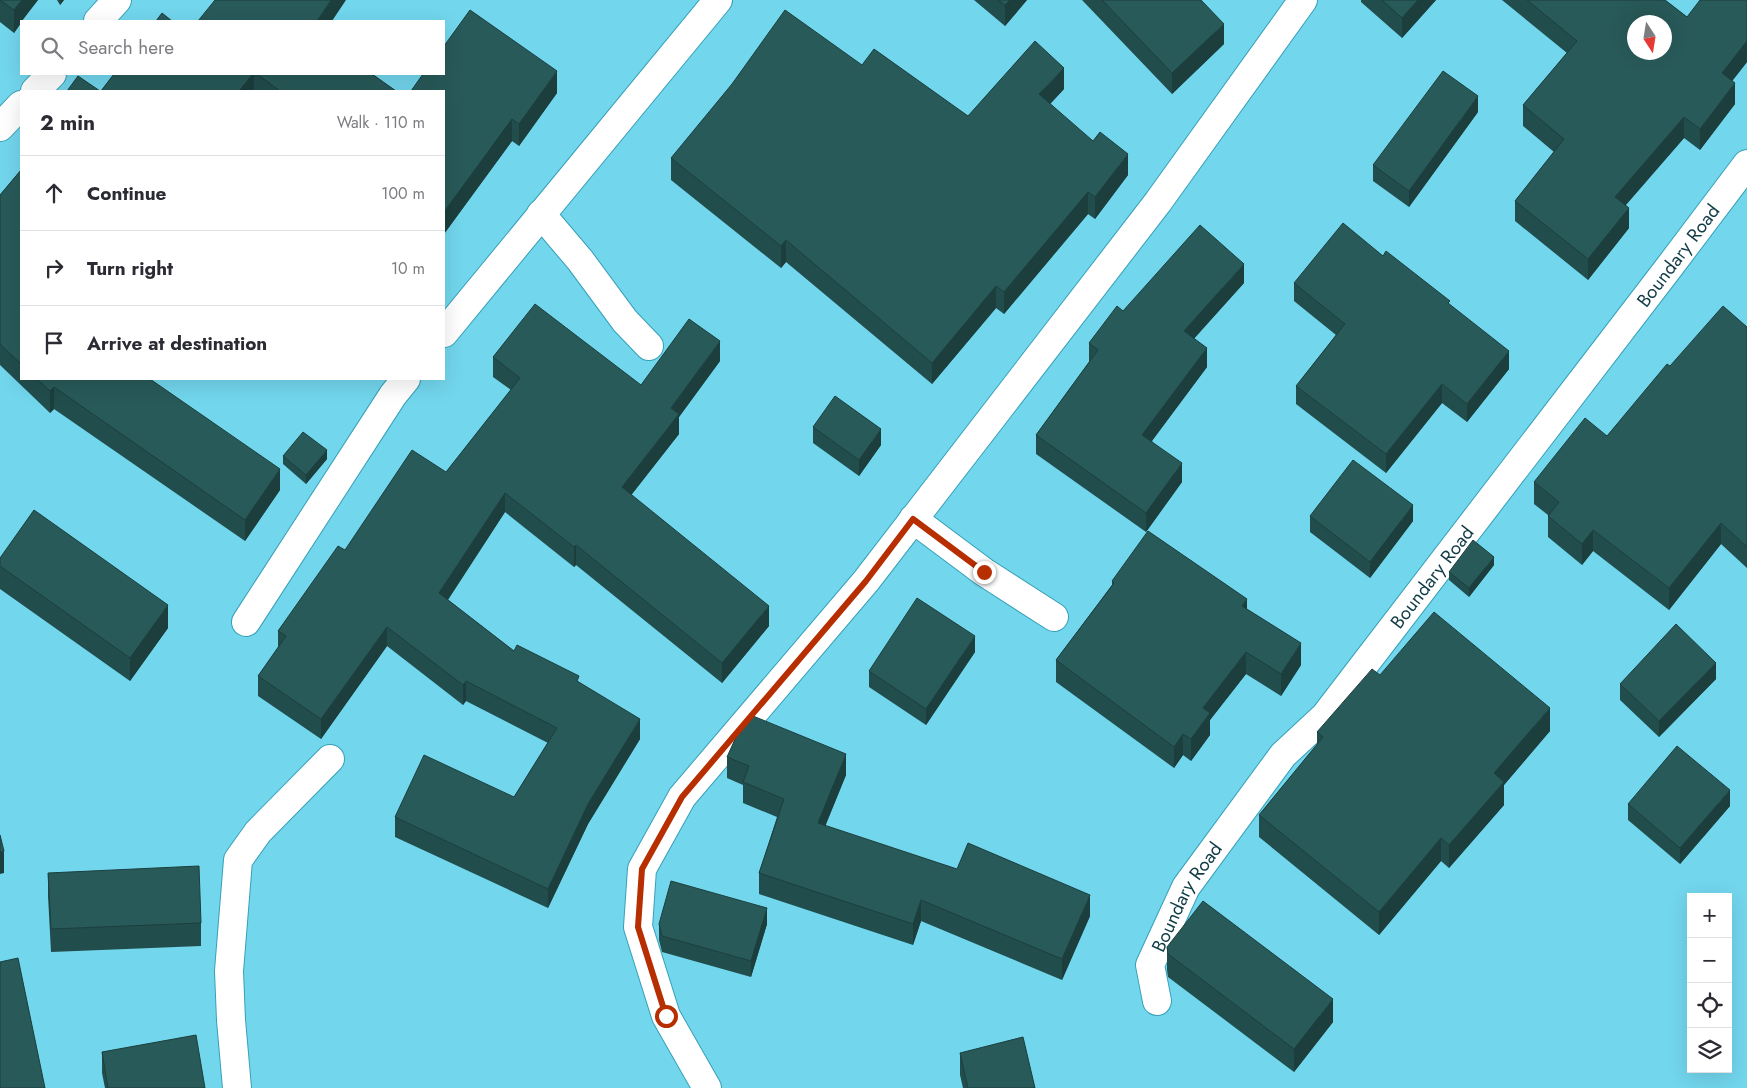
<!DOCTYPE html>
<html lang="en">
<head>
<meta charset="utf-8">
<style>
  :root { --surface:#fff; --page:#f2f2f3; --text:#2b2b33; --muted:#7c7c81; --line:#e1e1e2 }
  body { margin:0; font-family:Jost,sans-serif; background:var(--page); color:var(--text) }
  .controls { position:absolute; right:15px; bottom:15px; display:grid; overflow:hidden; border-radius:0px; box-shadow:0 5px 20px #0002 }
  .controls button { width:45px; height:45px; display:grid; place-items:center; padding:0; border:0; border-bottom:1px solid var(--line); background:var(--surface); color:var(--text); font:25px sans-serif }
  .compass { position:absolute; left:1627px; top:15px; width:45px; height:45px; border-radius:50%; background:var(--surface); box-shadow:0 5px 20px #0002; rotate:168deg }
  .stop { position:absolute; width:15px; height:15px; margin:-11px; border:4px solid #b72e00; border-radius:50%; background:#fff }
  .stop.end { background:#b72e00; border-color:#fff; box-shadow:0 1px 5px #0008 }
  .list { margin:0; padding:0; list-style:none }
  h2 { display:flex; justify-content:space-between; align-items:center; height:65px; margin:0; padding:0 20px; font-size:21px }
  h2 small { font-size:16px; font-weight:400; color:var(--muted) }
  .list li { display:grid; grid-template-columns:32px 1fr auto; gap:15px; align-items:center; box-sizing:border-box; height:75px; padding:0 20px; border-top:1px solid var(--line) }
  .list b { display:block; font-size:19px; white-space:nowrap }
  .list em { font-size:16px; font-style:normal; color:var(--muted) }
  .icon { flex:none; width:28px; height:28px; fill:none; stroke:currentColor; stroke-width:2; stroke-linecap:round; stroke-linejoin:round }
  .map { position:relative; flex:none; width:1747px; height:1088px; overflow:hidden }
  .search { position:absolute; background:var(--surface); box-shadow:0 5px 20px #0002; left:20px; top:20px; width:425px; height:55px; display:flex; align-items:center; gap:12px; box-sizing:border-box; padding:0 18px; border-radius:0px; color:var(--muted); font-size:19px }
  .panel { position:absolute; background:var(--surface); box-shadow:0 5px 20px #0002; left:20px; top:90px; width:425px; height:290px; border-radius:0px }
  .map>svg:first-child { display:block }
</style>
</head>
<body>
<div class="map">
<svg width="1747" height="1088" viewBox="0 0 1747 1088">
  <rect width="100%" height="100%" fill="#72d6ed"/>
  <g fill="none" stroke-linecap="round" stroke-linejoin="round">
    <g stroke="#37a0b7" stroke-width="30">
      <g id="minor">
        <path d="M98,21L117,0"/>
        <path d="M35,91L52,74"/>
        <path d="M0,127L21,105"/>
        <path d="M541,214L580,260L625,321L649,346"/>
        <path d="M444,333L718,0"/>
        <path d="M913,519L984,572L1054,617"/>
        <path d="M246,622L393,395L406,379"/>
        <path id="s1" d="M1157,1001L1150,965L1186,887L1283,755L1325,716L1670,266L1747,164"/>
        <path d="M237,1088L231,1020L229,971L238,860L258,832L330,759"/>
        <path d="M707,1088L666,1016L638,927L642,869L682,797L866,581L1158,202L1303,0"/>
      </g>
    </g>
    <use href="#minor" stroke="#fff" stroke-width="28"/>
  </g>
  <path fill="#224d4d" d="M0,0H38L21,21V23L14,33L0,22Z
    M57,0H64L60,5Z
    M974,0H1027L1005,26Z
    M1082,0H1201L1224,44L1172,94Z
    M1361,0H1436L1402,38L1361,2Z
    M1502,0H1665L1687,17L1747,0V62L1732,81L1735,104L1700,150L1684,138L1626,205L1629,228L1588,280L1515,221V201L1554,152L1523,126V105L1567,53Z
    M862,65L968,116L1064,89L1050,104L1128,175L1095,219L1088,214L1004,314L996,308L932,384L786,262L781,268L671,180V158Z
    M114,74H372L396,91H101Z
    M444,91L557,93L519,146L512,141L444,234Z
    M1478,112L1409,207L1373,181V165Z
    M21,170V379H150L280,490L245,541L54,409L50,413L0,365V195Z
    M1383,256L1450,305L1509,369L1467,422L1442,403L1386,473L1296,404V386L1336,335L1294,301V283Z
    M1244,283L1194,338L1207,367L1152,441L1182,482L1146,532L1036,454V435L1089,362V343L1123,311Z
    M1747,327V568L1721,544L1669,610L1593,551L1582,565L1548,537V515L1534,504V482L1607,436L1670,366Z
    M493,357L641,385L720,361L679,417V434L631,495L769,626L722,683L576,565L574,567L505,512L448,600L514,651L579,682L640,739L588,824L548,908L395,837V817L514,797L548,743L466,701L463,705L387,646L321,739L258,696V676L278,648V631L345,550L446,472L511,390L493,377Z
    M813,427L881,445L859,476L813,443Z
    M283,456L327,459L306,484L283,464Z
    M1310,516L1413,521L1370,578L1310,532Z
    M0,558L168,628L130,681L0,589Z
    M1494,565L1469,597L1449,580V572Z
    M1112,581L1247,609L1301,665L1281,696L1246,674L1210,720V735L1191,761L1183,755L1174,768L1056,682V660L1112,585Z
    M975,652L926,725L869,687V671Z
    M1380,675L1550,731L1504,785V805L1449,868L1441,861L1379,935L1259,837V815L1317,745V732Z
    M1716,679L1659,737L1620,700V684Z
    M727,757L846,775L825,826L1090,916L1062,980L921,921L913,945L759,894V873L777,817L743,803V785L727,778Z
    M1628,804L1730,806L1680,864L1628,820Z
    M48,873L201,923V946L51,952L48,896Z
    M659,924H767L751,977L662,952L659,940Z
    M1167,947L1333,1022L1294,1072L1168,977L1167,970Z
    M102,1052L205,1088H105L102,1073Z
    M960,1053L1035,1088H963L960,1075Z"/>
  <path fill="#1c3f3e" d="M22,0H38L22,21H21V23L14,33V10Z
    M60,0H64L60,5Z
    M331,0H346L332,21H317Z
    M1010,0H1027L1005,26V5Z
    M1418,0H1436L1402,38V18Z
    M1224,24V44L1172,94V73Z
    M1747,41V62L1722,94V73Z
    M1064,68V89L1039,116V94Z
    M557,71V93L519,146V124Z
    M253,74H254V91H239Z
    M1735,83V104L1700,150V129Z
    M1478,96V112L1409,207V191Z
    M1684,117V138L1615,217V197Z
    M512,119V141L444,234V212Z
    M1128,154V175L1095,219V197Z
    M1088,192V214L1004,314V292Z
    M1629,208V228L1588,280V259Z
    M786,240V262L781,268V246Z
    M1244,264V283L1184,350V331Z
    M996,286V308L932,384V363Z
    M720,341V361L679,417V434L622,507V487L671,408Z
    M1207,348V367L1142,454V435Z
    M1509,351V369L1467,422V404Z
    M1442,384V403L1386,473V454Z
    M54,387V409L50,413V391Z
    M881,429V445L859,476V460Z
    M327,450V459L306,484V475Z
    M1182,463V482L1146,532V513Z
    M280,469V490L245,541V520Z
    M505,493V512L439,613V593Z
    M1413,505V521L1370,578V562Z
    M1721,523V544L1669,610V588Z
    M1593,530V551L1582,565V544Z
    M576,545V565L574,567V547Z
    M1494,557V565L1469,597V588Z
    M1247,599V621L1242,606Z
    M168,605V628L130,681V658Z
    M769,606V626L722,683V663Z
    M387,627V646L321,739V719Z
    M975,636V652L926,725V709Z
    M1301,643V665L1281,696V674Z
    M1246,652V674L1210,720V735L1191,761V739L1203,708Z
    M1716,663V679L1659,737V721Z
    M466,681V701L463,705V685Z
    M1550,708V731L1504,785V805L1449,868V845L1494,773Z
    M640,719V739L588,824L548,908V889L588,804Z
    M1183,734V755L1174,768V747Z
    M846,754V775L818,844V823Z
    M1730,790V806L1680,864V848Z
    M1441,838V861L1379,935V912Z
    M4,851V873L0,874V852Z
    M1090,895V916L1062,980V959Z
    M921,900V921L913,945V924Z
    M767,908V924L751,977V961Z
    M1333,999V1022L1294,1072V1049Z"/>
  <path fill="#285a59" stroke="#1c3f3e" fill-rule="evenodd" d="M0,0H22L14,10Z
    M215,0H331L317,21H198Z
    M998,0H1010L1005,5Z
    M1102,0H1201L1224,24L1172,73Z
    M1382,0H1418L1402,18Z
    M1527,0H1665L1687,17L1700,0H1747V41L1722,73L1735,83L1700,129L1684,117L1615,197L1629,208L1588,259L1515,201L1564,139L1523,105L1577,41ZM1634,22H1664V52H1634Z
    M470,10L557,71L519,124L512,119L444,212V91H411L423,74H444V46Z
    M785,10L862,65L874,49L968,116L1035,41L1064,68L1039,94L1093,141L1100,132L1128,154L1095,197L1088,192L1004,292L996,286L932,363L786,240L781,246L671,158L732,84Z
    M162,13L172,21H156Z
    M1443,71L1478,96L1409,191L1373,165Z
    M114,74H253L239,91H101Z
    M257,74H372L396,91H280Z
    M78,76L100,91H67Z
    M21,170V364L0,344V195Z
    M1343,223L1383,256L1386,251L1450,301L1448,303L1509,351L1467,404L1442,384L1386,454L1296,386L1345,324L1294,283Z
    M1200,225L1244,264L1184,331L1207,348L1142,435L1182,463L1146,513L1036,435L1098,350L1089,343L1117,306L1123,311Z
    M535,304L641,385L689,319L720,341L671,408L679,414L622,487L769,606L722,663L576,545L574,547L505,493L439,593L514,651L517,645L579,676L577,681L640,719L588,804L548,889L395,817L424,755L514,797L557,728L466,681L463,685L387,627L321,719L258,676L286,636L278,631L338,546L345,550L412,450L446,472L520,378L493,357Z
    M1723,306L1747,327V547L1721,523L1669,588L1593,530L1582,544L1548,516L1559,502L1534,482L1585,418L1607,436L1667,364L1670,366Z
    M37,379H150L280,469L245,520L54,387L50,391Z
    M835,396L881,429L859,460L813,427Z
    M303,432L327,450L306,475L283,456Z
    M1353,460L1413,505L1370,562L1310,516Z
    M34,510L168,605L130,658L0,566V558Z
    M1148,531L1247,599L1242,606L1301,643L1281,674L1246,652L1203,708L1210,713L1191,739L1183,734L1174,747L1056,660L1114,583L1112,581Z
    M1473,540L1494,557L1469,588L1449,572Z
    M917,598L975,636L926,709L869,671Z
    M1434,612L1550,708L1494,773L1504,782L1449,845L1441,838L1379,912L1259,815L1323,737L1317,732L1372,669L1380,675Z
    M1676,624L1716,663L1659,721L1620,684Z
    M753,716L846,754L818,823L957,869L968,843L1090,895L1062,959L921,900L913,924L759,873L784,799L743,782L749,766L727,757L736,737Z
    M1677,746L1730,790L1680,848L1628,804Z
    M0,835L4,851L0,852Z
    M199,866L201,923L51,929L48,873Z
    M671,881L767,908L751,961L662,936L659,924Z
    M1203,901L1333,999L1294,1049L1168,954L1167,947Z
    M18,958L45,1088H0V962Z
    M196,1035L205,1088H108L102,1052Z
    M1023,1037L1035,1088H968L960,1053Z"/>
  <g fill="none" stroke-linecap="round" stroke-linejoin="round">
    <path stroke="#b72e00" stroke-width="6" d="M666,1016L638,927L642,869L682,797L866,581L913,519L984,572"/>
  </g>
  <g text-anchor="middle" stroke-width="5" stroke-linejoin="round" paint-order="stroke">
    <g font-size="19" fill="#113c46" stroke="#7fe3fb">
      <text dy="7" stroke="none"><textPath href="#s1" startOffset="924">Boundary Road</textPath></text>
      <text dy="7" stroke="none"><textPath href="#s1" startOffset="519">Boundary Road</textPath></text>
      <text dy="7" stroke="none"><textPath href="#s1" startOffset="114">Boundary Road</textPath></text>
    </g>
  </g>
</svg>
<div class="controls">
<button>+</button>
<button>−</button>
<button><svg class="icon" aria-label="locate" viewBox="0 0 24 24"><circle cx="12" cy="12" r="6"/><path d="M12 2v4M12 18v4M2 12h4M18 12h4"/></svg></button>
<button><svg class="icon" aria-label="layers" viewBox="0 0 24 24"><path d="M12 4l9 5-9 5-9-5zM3 14l9 5 9-5"/></svg></button>
</div>
<svg class="compass" viewBox="-18 -18 36 36"><path d="M0-13l5 13h-10z" fill="#e53935"/><path d="M0 13l5-13h-10z" fill="#7c7c81"/></svg>
<div class="stop" style="left:666px;top:1016px"></div>
<div class="stop end" style="left:984px;top:572px"></div>
<div class="search"><svg class="icon" aria-label="search" viewBox="0 0 24 24"><circle cx="10" cy="10" r="6"/><path d="M15 15l6 6"/></svg>Search here</div>
<section class="panel">
<h2>2 min<small>Walk · 110 m</small></h2>
<ul class="list">
<li><svg class="icon" aria-label="ahead" viewBox="0 0 24 24"><path d="M12 20V5M6 11l6-6 6 6"/></svg><div><b>Continue</b></div><em>100 m</em></li>
<li><svg class="icon" aria-label="right" viewBox="0 0 24 24"><path d="M7 20v-9h11M14 6l5 5-5 5"/></svg><div><b>Turn right</b></div><em>10 m</em></li>
<li><svg class="icon" aria-label="arrive" viewBox="0 0 24 24"><path d="M6 21V4h12l-3 4 3 4H6"/></svg><div><b>Arrive at destination</b></div></li>
</ul>
</section>
</div>
</body>
</html>
